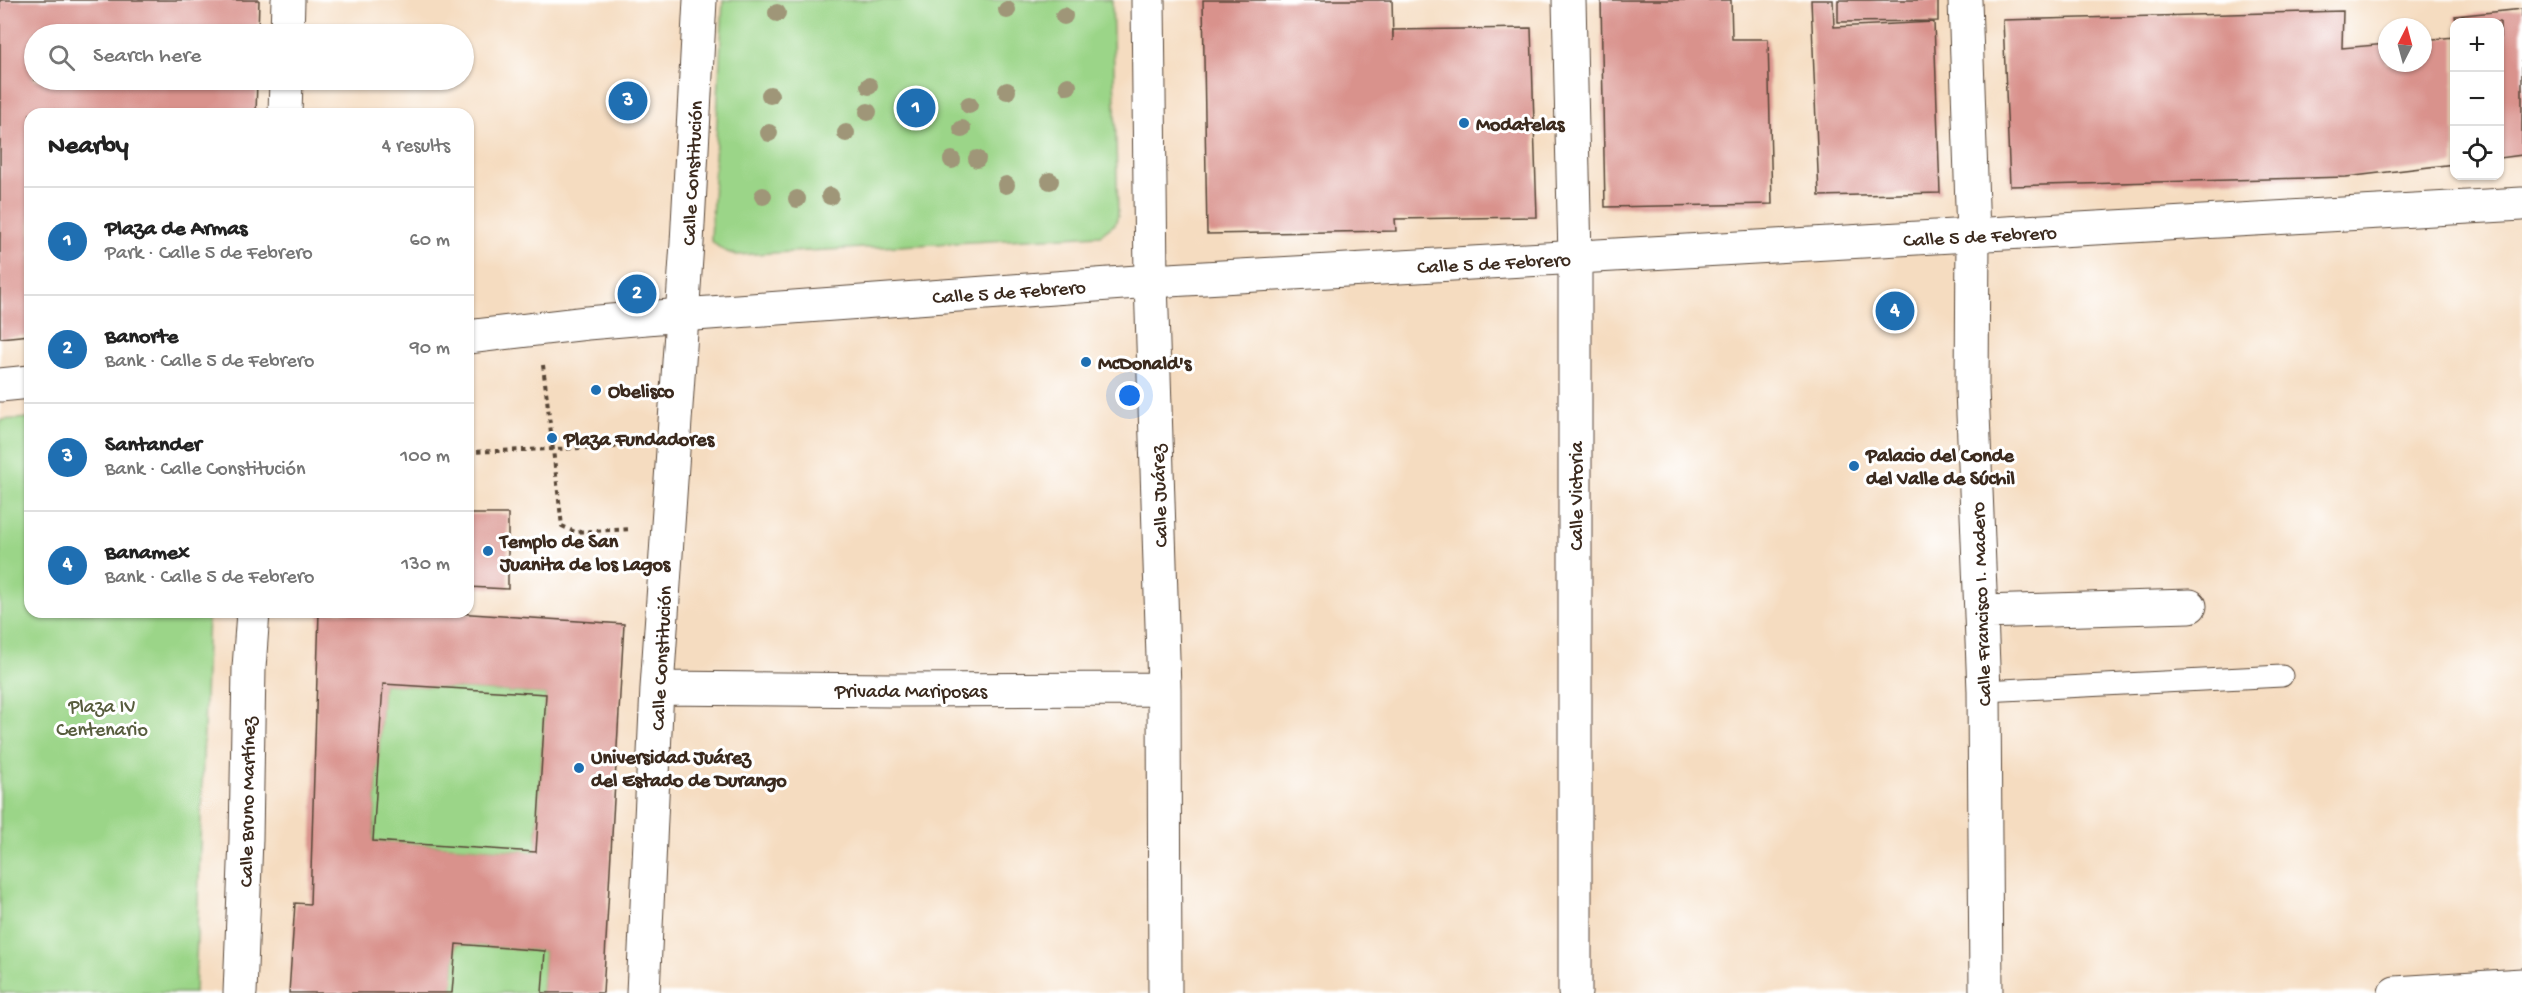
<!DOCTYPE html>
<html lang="en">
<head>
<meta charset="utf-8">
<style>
  :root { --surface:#fff; --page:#f2f2f2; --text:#222; --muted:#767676; --line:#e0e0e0; --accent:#1f6fb2 }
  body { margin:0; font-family:"Gochi Hand",sans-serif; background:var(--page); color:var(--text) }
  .controls { position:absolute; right:18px; top:18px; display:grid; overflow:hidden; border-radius:12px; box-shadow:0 2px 4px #0004 }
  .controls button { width:54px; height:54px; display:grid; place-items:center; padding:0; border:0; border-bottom:2px solid var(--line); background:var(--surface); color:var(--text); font:30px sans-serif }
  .compass { position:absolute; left:2378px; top:18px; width:54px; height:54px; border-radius:50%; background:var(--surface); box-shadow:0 2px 4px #0004; rotate:6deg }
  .you { position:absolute; left:1130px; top:396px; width:21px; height:21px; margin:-15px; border:4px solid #fff; border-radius:50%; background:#1a73e8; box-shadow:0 0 0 9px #1a73e833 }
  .badge { display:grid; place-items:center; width:39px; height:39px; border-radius:50%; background:var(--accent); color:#fff; font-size:20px; font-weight:700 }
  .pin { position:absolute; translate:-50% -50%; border:3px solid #fff; box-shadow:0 2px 6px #0006 }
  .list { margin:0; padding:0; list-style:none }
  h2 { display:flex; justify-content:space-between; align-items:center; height:78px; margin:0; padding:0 24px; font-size:26px }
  h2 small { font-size:20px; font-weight:400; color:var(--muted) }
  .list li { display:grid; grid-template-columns:39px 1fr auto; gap:18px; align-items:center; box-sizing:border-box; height:108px; padding:0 24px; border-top:2px solid var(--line) }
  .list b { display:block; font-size:22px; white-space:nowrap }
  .list p { margin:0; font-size:20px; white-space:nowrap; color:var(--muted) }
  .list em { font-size:20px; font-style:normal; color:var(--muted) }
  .icon { flex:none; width:33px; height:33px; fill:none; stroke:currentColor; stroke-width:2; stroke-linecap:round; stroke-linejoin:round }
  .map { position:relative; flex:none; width:2522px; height:993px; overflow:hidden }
  .search { position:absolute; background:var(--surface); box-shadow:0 2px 4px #0004; left:24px; top:24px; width:450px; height:66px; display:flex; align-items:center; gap:15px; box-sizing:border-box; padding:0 21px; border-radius:33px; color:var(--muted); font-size:22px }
  .panel { position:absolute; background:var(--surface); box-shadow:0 2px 4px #0004; left:24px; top:108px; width:450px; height:510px; border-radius:18px }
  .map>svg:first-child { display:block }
</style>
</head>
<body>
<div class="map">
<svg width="2522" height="993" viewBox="0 0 2522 993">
  <rect width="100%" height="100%" fill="#fff"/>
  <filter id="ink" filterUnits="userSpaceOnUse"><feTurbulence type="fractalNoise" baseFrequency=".0167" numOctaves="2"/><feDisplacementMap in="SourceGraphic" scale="12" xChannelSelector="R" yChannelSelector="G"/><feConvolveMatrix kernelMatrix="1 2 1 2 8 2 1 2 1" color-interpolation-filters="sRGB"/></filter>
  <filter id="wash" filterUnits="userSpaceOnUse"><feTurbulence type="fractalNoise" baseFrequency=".008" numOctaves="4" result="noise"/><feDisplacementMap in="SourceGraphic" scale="24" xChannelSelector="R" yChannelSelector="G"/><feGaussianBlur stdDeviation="1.35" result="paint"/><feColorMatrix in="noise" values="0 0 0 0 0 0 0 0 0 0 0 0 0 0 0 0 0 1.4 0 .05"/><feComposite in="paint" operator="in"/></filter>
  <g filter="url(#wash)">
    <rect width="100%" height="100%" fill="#f5dcc0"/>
    <path fill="#9bd588" stroke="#6b8053" stroke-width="1.5" d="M723,0H1112L1118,215L1115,224L1100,235L737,255C725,252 719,249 711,240Z
      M30,418V612H208L195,993H0V420Z
      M383,684L546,694L536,852L373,841Z
      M456,944L545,951L542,993H452Z"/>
    <g id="blocks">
      <path fill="#d9928c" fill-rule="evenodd" d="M0,0H259L258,34H34V80H257L256,114H30V335L0,338Z
        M1203,0H1392L1393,41V30L1531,28L1537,217L1395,219L1396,231L1207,234Z
        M1601,0H1731L1732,39H1768L1772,204L1605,207Z
        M1811,0H1833L1834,27L1934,22L1940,193L1819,196Z
        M1838,0H1938V21L1838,22Z
        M2522,9V155L2500,158V22H2456L2455,16Z
        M2343,11L2342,48L2387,44V63H2423V40L2454,37V164L2346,177L2010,186L2003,20Z
        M468,514H508V589L468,587Z
        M319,612H441L624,624L603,993H542L545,951L456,944L452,993H289L295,903L310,904ZM383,684L546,694L536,852L373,841Z"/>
    </g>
  </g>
  <g filter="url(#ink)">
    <use href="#blocks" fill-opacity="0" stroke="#574536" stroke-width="1.5"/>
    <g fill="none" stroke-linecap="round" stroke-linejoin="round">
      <g stroke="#574536" stroke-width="23">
        <path id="lane" d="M1984,691L2282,676"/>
      </g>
      <g stroke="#574536" stroke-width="35">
        <path id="street" d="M1148,0L1151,281L1164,689L1165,993
          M1569,0L1575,258V993
          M1965,0L1973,235L1972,389L1984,691L1986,993
          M287,34L288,0
          M285,114L286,80
          M1982,612L2190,606
          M657,688L891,690L1164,689
          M240,993L246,839L249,668L253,612
          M643,993L657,688L687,243L700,0"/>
      </g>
      <g stroke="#574536" stroke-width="35">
        <path id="secondary" d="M468,337L587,323L682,315L1151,281L2522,204
          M0,385L30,382
          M2395,993L2522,985"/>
      </g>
      <path stroke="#574536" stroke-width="4" stroke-dasharray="4.5 4.5" stroke-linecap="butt" d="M543,365L562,526L575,532L631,529
        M468,452L638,446"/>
      <use href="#lane" stroke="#fff" stroke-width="21"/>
      <use href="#street" stroke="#fff" stroke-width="33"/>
      <use href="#secondary" stroke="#fff" stroke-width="33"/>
    </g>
    <g fill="#9f9678">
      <circle cx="1007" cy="10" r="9"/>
      <circle cx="777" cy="13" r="9"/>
      <circle cx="1064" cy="16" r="9"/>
      <circle cx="869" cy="86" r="9"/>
      <circle cx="1068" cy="86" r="9"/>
      <circle cx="1007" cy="91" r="9"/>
      <circle cx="770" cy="95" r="9"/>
      <circle cx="969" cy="105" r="9"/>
      <circle cx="868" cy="112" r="9"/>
      <circle cx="962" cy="129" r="9"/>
      <circle cx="769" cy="133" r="9"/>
      <circle cx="846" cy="133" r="9"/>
      <circle cx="977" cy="159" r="9"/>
      <circle cx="952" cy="160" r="9"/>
      <circle cx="1050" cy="181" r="9"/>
      <circle cx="1006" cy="185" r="9"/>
      <circle cx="763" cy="196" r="9"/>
      <circle cx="830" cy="196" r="9"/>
      <circle cx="797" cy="199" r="9"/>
    </g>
  </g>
  <g fill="#1f6fb2" stroke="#fff" stroke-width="2">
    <circle cx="1464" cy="123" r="6"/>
    <circle cx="1086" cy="362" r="6"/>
    <circle cx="596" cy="390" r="6"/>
    <circle cx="552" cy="438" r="6"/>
    <circle cx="1854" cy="466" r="6"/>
    <circle cx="488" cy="551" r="6"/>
    <circle cx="579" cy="768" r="6"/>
  </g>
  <g text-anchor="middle" stroke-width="6" stroke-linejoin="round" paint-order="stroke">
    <g font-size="20" font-weight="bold" fill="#3b2a1e" stroke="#fff" text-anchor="start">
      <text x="1476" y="130">Modatelas</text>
      <text x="1098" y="369">McDonald's</text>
      <text x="608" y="397">Obelisco</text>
      <text x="564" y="445">Plaza Fundadores</text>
      <text x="1866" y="461">Palacio del Conde<tspan x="1866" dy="23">del Valle de Súchil</tspan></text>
      <text x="500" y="547">Templo de San<tspan x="500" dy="23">Juanita de los Lagos</tspan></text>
      <text x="591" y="763">Universidad Juárez<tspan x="591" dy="23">del Estado de Durango</tspan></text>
    </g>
    <g font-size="20" fill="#3b2a1e" stroke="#fff">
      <text transform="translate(691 173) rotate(-87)" y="7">Calle Constitución</text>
      <text transform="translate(1980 235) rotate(-3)" y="7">Calle 5 de Febrero</text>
      <text transform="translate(1494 262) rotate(-3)" y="7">Calle 5 de Febrero</text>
      <text transform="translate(1009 291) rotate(-4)" y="7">Calle 5 de Febrero</text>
      <text transform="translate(1158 496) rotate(-92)" y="7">Calle Juárez</text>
      <text transform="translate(1575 496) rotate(-90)" y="7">Calle Victoria</text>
      <text transform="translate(1980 604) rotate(-92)" y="7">Calle Francisco I. Madero</text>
      <text transform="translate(660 658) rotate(-87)" y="7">Calle Constitución</text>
      <text x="911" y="697">Privada Mariposas</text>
      <text transform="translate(246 802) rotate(-89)" y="7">Calle Bruno Martínez</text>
    </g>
    <g font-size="20" fill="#585d3e" stroke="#fff">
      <text x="102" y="712">Plaza IV<tspan x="102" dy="23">Centenario</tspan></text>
    </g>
  </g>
</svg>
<div class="controls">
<button>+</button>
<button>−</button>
<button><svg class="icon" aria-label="locate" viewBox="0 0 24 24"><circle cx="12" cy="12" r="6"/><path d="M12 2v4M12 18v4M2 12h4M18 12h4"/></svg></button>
</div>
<svg class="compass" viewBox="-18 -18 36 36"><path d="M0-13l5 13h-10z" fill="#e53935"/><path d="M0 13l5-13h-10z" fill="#767676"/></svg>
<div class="you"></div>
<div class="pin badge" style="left:916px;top:108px">1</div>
<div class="pin badge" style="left:637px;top:294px">2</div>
<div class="pin badge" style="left:628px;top:101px">3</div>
<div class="pin badge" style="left:1895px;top:311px">4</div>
<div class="search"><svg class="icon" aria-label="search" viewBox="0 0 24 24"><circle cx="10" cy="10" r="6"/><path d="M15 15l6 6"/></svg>Search here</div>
<section class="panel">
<h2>Nearby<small>4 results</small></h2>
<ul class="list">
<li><span class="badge">1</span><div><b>Plaza de Armas</b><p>Park · Calle 5 de Febrero</p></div><em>60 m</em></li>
<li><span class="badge">2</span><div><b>Banorte</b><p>Bank · Calle 5 de Febrero</p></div><em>90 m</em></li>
<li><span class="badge">3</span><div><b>Santander</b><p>Bank · Calle Constitución</p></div><em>100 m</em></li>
<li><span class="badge">4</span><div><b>Banamex</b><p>Bank · Calle 5 de Febrero</p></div><em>130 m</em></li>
</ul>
</section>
</div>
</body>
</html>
